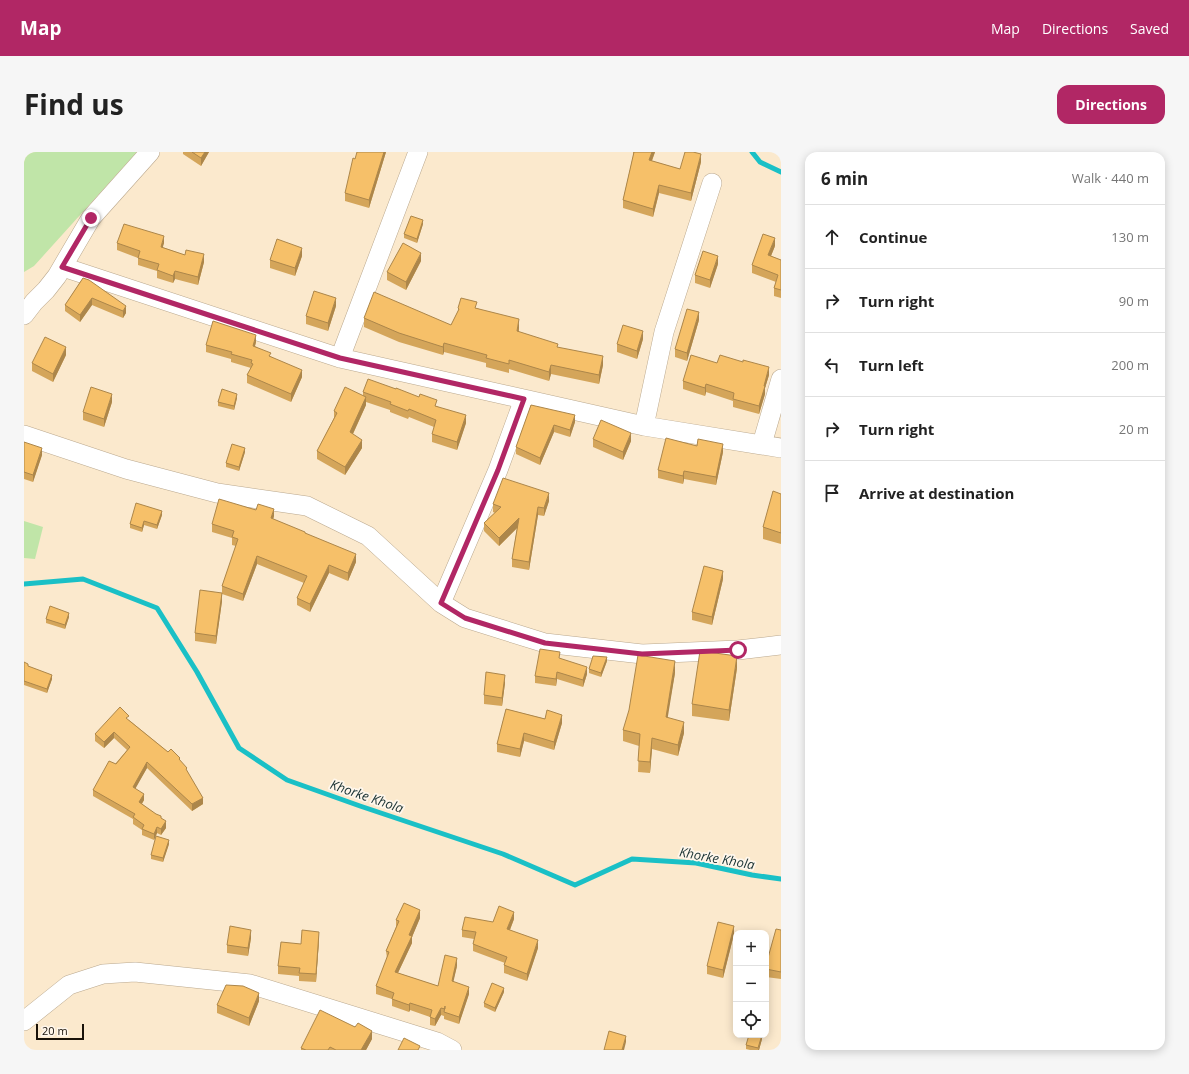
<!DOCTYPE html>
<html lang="en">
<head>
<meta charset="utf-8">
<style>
  :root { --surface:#fff; --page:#f6f6f6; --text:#222; --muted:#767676; --line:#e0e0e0; --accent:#b12765 }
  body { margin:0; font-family:"Open Sans",sans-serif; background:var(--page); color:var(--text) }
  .controls { position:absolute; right:12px; bottom:12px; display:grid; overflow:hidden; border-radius:8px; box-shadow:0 2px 10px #0003 }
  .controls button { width:36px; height:36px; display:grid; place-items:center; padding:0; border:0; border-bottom:1px solid var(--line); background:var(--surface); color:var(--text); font:20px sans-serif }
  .scale { position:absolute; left:12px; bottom:10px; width:48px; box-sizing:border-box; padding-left:4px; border:2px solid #191209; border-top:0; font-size:11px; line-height:14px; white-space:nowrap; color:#191209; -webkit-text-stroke:3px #fff7ec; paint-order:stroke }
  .stop { position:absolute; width:12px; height:12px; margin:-9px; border:3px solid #b12765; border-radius:50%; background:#fff }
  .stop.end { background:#b12765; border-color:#fff; box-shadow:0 1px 4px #0008 }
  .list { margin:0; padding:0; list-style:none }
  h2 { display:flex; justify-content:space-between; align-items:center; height:52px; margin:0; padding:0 16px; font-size:17px }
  h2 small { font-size:13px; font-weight:400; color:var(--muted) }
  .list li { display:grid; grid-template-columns:26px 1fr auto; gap:12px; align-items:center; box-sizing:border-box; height:64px; padding:0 16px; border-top:1px solid var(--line) }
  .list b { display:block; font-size:15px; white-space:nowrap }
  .list em { font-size:13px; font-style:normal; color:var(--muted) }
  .icon { flex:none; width:22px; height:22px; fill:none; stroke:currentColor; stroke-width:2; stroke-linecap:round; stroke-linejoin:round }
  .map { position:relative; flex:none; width:757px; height:898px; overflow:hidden; border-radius:12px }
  header { display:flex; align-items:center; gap:24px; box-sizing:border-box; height:56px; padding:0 20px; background:var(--accent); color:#fff }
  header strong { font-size:19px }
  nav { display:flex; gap:22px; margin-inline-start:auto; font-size:14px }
  .intro { display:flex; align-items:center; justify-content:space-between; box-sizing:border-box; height:96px; padding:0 24px }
  h1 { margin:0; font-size:28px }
  .button { padding:10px 18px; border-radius:12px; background:var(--accent); color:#fff; font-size:14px; font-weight:700 }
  main { display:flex; gap:24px; padding:0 24px }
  aside { flex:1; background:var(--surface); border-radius:12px; box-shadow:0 2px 10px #0003 }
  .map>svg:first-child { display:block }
</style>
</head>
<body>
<header>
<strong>Map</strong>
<nav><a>Map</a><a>Directions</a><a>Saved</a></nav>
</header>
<div class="intro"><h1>Find us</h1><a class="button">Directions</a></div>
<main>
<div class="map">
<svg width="757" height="898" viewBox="0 0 757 898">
  <rect width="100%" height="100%" fill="#fbe9cd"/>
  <path fill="#c0e5a8" d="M0,0H113L10,114L0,120Z
    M0,369L19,375L11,407L0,406Z"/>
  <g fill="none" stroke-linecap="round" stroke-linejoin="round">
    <path stroke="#1ac0c6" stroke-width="5" d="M728,0L736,10L757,20
      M0,432L59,427L133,456L173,520L215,596L263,628L336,654L479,702L551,733L608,707L672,711L728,723L757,727"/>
    <g stroke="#baa88e" stroke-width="20">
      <path id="minor" d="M39,115L316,206L620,274L757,296
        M0,163L10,150L22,138L33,124L67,66L126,0
        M316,206L394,0
        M620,274L640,180L688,31
        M0,283L102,317L193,341L283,354L344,384L417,451L441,466L521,491L618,502L714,498L757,493
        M738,292L757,227
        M417,451L474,318L500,247
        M0,869L45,833L79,822L111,820L226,832L413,890L428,898"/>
    </g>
    <use href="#minor" stroke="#fff" stroke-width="19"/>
  </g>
  <path fill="#d4a55a" d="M159,0H185L177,14L159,2Z
    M362,0L345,56L321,49V41L331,7Z
    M609,0H631L628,9L656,17L677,10L667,49L635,41L629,65L599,56V48L609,4Z
    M399,72L393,91L380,86V82Z
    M93,91H140L138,95L180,110L174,133L151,127L149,131L133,126V119L114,113V106L93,98Z
    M751,94L747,104L757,108V146L750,144V136L752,130L728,121V113Z
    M278,104L271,124L246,116V108Z
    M397,109L382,138L363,128V120Z
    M694,112L686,136L671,131V123Z
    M59,126L102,161L99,166L68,153L56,170L41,159V153Z
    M312,154L304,179L282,172V164Z
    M434,156H453L495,176V180L579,213L575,232L527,222L525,229L485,217V221L462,215V211L420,200L419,203L375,190L340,175V166L427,173L434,159Z
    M675,168L663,209L651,205V197Z
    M619,187L613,207L593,200V192Z
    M232,190L231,194L278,225L267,250L223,231V223L227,216L207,210V207L182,200V193Z
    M42,203L29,230L8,219V211Z
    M693,211L745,223L741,236V242L735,262L709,255V249L682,240L681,244L659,237V229Z
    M339,240L413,254L442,271L433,298L408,290V282L410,275L385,265L384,267L366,260V258L342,250V253L329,282L338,296L321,323L293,307V299L310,266V259L339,244Z
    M213,246L210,258L194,254V250Z
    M88,250L80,275L59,268V260Z
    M507,253L551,270L546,285L530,280L516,313L492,302V295Z
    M569,287L607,289L599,308L569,295Z
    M0,290L18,303L9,330L0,327Z
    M221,300L215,319L202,315V311Z
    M699,300L692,333L660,327L659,332L634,326V318Z
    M757,342V392L739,387V375Z
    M525,349L520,364L514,363L505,418L488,415V407L493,376L475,394L460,379V371L471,361L469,360V352Z
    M138,363L133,377L120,373L118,380L106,376V372Z
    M250,364L249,367L281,381L332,410L324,429L305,421L286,460L273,453V446L280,431L233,412L219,449L198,442V449L192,492L171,489V481L198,441V434L212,394L208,393V386L188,380V372Z
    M699,427L688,473L668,468V460Z
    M45,465L41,477L22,471V467Z
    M536,507L563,522L559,535L533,527L532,534L511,531V524Z
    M583,509L577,525L565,521V517Z
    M0,510L4,514L28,527L23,541L0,533Z
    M713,516L705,569L668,564V552Z
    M651,521L643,565L660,581L654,604L628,597L626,621L614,620L615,594L599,589V578Z
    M481,531L478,554L460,552V543Z
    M482,557L538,571L530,598L500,589L496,605L473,600V592Z
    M105,568L144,600L156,609L163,619L179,652L168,659L123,616L111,636L120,648L118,652L137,666L142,676L137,683L133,681L130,688L118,683V678L109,672V667L69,644V638L103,598L90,586L80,596L71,589V582Z
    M145,692L139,710L127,707V703Z
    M396,766L388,785V791L374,821L414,834L433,814L429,829L445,842L435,872L420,867V864L417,863L411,874L406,873V865L386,858L385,860L368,854V847L352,842V834L363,806L362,799L372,775V768Z
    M490,767L486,778L514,796L503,829L480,821V813L481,811L449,799V792L450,787L438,785V778L469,770Z
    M757,778V827L742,825V813Z
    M710,782L699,826L683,822V814Z
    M227,786L224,804L203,801V793Z
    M295,788L292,830L275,829V824L254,822V814L277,792Z
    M480,840L471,860L460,855V851Z
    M235,849L225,874L193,861V853Z
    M348,887L342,898H277V896Z
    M738,887L735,898H726L722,897V893Z"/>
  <path fill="#ac864a" d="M181,0H185L177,14V6Z
    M360,0H362L345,56V48Z
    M628,0H631L625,16V8Z
    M677,2V10L667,49V41Z
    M635,33V41L629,65V57Z
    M399,68V72L393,91V87Z
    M140,84V91L137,102V95Z
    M751,86V94L744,111V103Z
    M278,96V104L271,124V116Z
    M397,101V109L382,138V130Z
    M180,102V110L174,133V125Z
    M694,104V112L686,136V128Z
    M151,119V127L149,131V124Z
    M68,146V153L56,170V163Z
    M312,146V154L304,179V171Z
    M102,154V161L99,166V159Z
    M675,160V168L663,209V201Z
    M495,167V176L493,188V179Z
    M619,179V187L613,207V199Z
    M232,183V190L229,201V194Z
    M420,191V200L419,203V195Z
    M42,195V203L29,230V222Z
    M579,204V213L575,232V223Z
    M527,213V222L525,229V220Z
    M745,215V223L741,236V242L735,262V254Z
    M278,218V225L267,250V242Z
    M682,232V240L681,244V236Z
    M88,242V250L80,275V267Z
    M213,242V246L210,258V254Z
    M342,245V253L326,288V280Z
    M442,263V271L433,298V290Z
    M551,263V270L546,285V278Z
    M530,273V280L516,313V306Z
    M607,281V289L599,308V300Z
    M338,288V296L321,323V315Z
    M699,292V300L692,333V325Z
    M18,296V303L9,330V323Z
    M221,296V300L215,319V315Z
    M660,319V327L659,332V324Z
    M525,341V349L520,364V356Z
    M514,355V363L505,418V410Z
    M250,357V364L247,374V366Z
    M138,359V363L133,377V373Z
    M495,366V374L475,394V386Z
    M120,369V373L118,380V376Z
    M332,402V410L324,429V421Z
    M233,404V412L219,449V442Z
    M305,413V421L286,460V452Z
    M699,419V427L688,473V465Z
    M198,441V449L192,492V484Z
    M45,461V465L41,477V473Z
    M713,504V516L705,569V558Z
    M583,505V509L577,525V521Z
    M651,509V521L642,576V565Z
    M563,515V522L559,535V528Z
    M533,520V527L532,534V527Z
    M28,523V527L23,541V537Z
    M481,523V531L478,554V546Z
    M538,563V571L530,598V590Z
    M660,570V581L654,604V593Z
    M90,580V586L80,596V590Z
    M500,581V589L496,605V597Z
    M628,586V597L626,621V610Z
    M123,610V616L109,641V635Z
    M120,642V648L115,656V650Z
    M179,646V652L168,659V652Z
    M142,669V676L137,683V677Z
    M133,675V681L130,688V682Z
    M145,688V692L139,710V706Z
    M396,758V766L388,785V791L371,827V820L385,783Z
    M490,760V767L483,785V777Z
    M710,774V782L699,826V818Z
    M227,778V786L224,804V796Z
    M295,780V788L292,830V822Z
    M514,788V796L503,829V822Z
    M433,806V814L428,836V829Z
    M445,835V842L435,872V865Z
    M480,836V840L471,860V856Z
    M235,841V849L225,874V866Z
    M386,851V858L385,860V853Z
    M417,856V863L411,874V867Z
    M348,879V887L342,898H337Z
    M738,883V887L735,898H734Z
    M602,884V890L600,898H598Z"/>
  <path fill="#f6c069" stroke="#ac864a" d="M168,0H181L177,6Z
    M333,0H360L345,48L321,41L329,6L331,7Z
    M610,0H628L625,8L656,17L661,0H669L677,2L667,41L635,33L629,57L599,48Z
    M387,64L399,68L393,87L380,82Z
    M100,72L140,84L137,95L161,103L162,98L180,102L174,125L151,119L149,124L133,118L135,112L114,106L116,99L93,91Z
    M739,82L751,86L744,103L757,108V138L750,136L754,123L728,113Z
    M253,87L278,96L271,116L246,108Z
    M379,91L397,101L382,130L363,120Z
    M679,99L694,104L686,128L671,123Z
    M59,126L65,128L102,154L99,159L68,146L56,163L41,153Z
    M290,139L312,146L304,171L282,164Z
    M350,140L427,173L435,157L434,156L437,146L453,150L451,156L495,167L493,179L534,192L533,195L579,204L575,223L527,213L525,220L485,208V212L462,206L463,203L420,191L419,195L375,181L340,166Z
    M663,157L675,160L663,201L651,197Z
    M189,169L232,183L229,194L247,201L245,204L278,218L267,242L223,223L229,212L227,211L228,208L207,202L208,200L182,193Z
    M599,173L619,179L613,199L593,192Z
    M21,185L42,195L29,222L8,211Z
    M667,203L693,211L696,203L719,210V208L745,215L740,234H741L735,254L709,247L710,241L682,232L681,236L659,229Z
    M344,227L372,237V236L395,245L396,242L413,248L411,254L442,263L433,290L408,282L412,268L385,257L384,259L366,252L367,250L339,240Z
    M67,235L88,242L80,267L59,260Z
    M321,235L342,245L326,280L338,288L321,315L293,299L313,261L310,259Z
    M198,237L213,242L210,254L194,250Z
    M507,253L551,263L546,278L530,273L516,306L492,295Z
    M577,268L607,281L599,300L569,287Z
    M642,286L673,294L674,287L699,292L692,325L660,319L659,324L634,318Z
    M0,290L18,296L9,323L0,320Z
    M208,292L221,296L215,315L202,311Z
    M479,326L525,341L520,356L514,355L505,410L488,407L495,366L475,386L460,371L477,355L469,352Z
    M749,339L757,342V381L739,375Z
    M195,347L232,358L234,352L250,357L247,366L281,380V381L332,402L324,421L305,413L286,452L273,446L283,424L233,404L219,442L198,434L214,387L208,385L210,379L188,372Z
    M112,351L138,359L133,373L120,369L118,376L106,372Z
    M680,414L699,419L688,465L668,460Z
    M176,438L198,441L192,484L171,481Z
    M26,454L45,461L41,473L22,467Z
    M516,497L536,500L535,506L563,515L559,528L533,520L532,527L511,524Z
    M676,499L713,504L705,558L668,552Z
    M614,503L651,509L642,565L660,570L654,593L628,586L626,610L614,609L616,582L599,578L605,558Z
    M569,504L583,505L577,521L565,517Z
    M0,510L4,512V514L28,523L23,537L0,529Z
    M462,520L481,523L478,546L460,543Z
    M96,555L105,564L102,566L144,600L147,597L156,606L155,607L163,616L162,617L179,646L168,652L123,610L109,635L120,642L115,650L132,662L137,664V666L142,669L137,677L133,675L130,682L118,677L120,673L109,665L111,662L69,638L85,609L92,612L106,595L90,580L80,590L71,582Z
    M482,557L521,567L523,558L538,563L530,590L500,581L496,597L473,592Z
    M132,684L145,688L139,706L127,703Z
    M380,751L396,758L385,783L388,784L371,820L414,834L421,803L433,806L428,829L445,835L435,865L420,860L421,854V857L417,856L411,867L406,865L408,858L386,851L385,853L368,847L370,841L352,834L365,800L362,799L375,769L372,768Z
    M475,754L490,760L483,777L514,788L503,822L480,813L483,805L449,792L452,780L438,778L441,765L469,770Z
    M694,770L710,774L699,818L683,814Z
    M206,774L227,778L224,796L203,793Z
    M752,777L757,778V820L742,817V813Z
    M278,778L295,780L292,822L275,821L276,816L254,814L257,790L277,792Z
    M468,831L480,836L471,856L460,851Z
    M202,833L219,834L235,841L225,866L193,853Z
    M296,858L331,875L334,871L348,879L337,898H312L306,895L304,898H282L277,896Z
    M585,879L602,884L598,898H580Z
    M725,883H738L734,896L722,893Z
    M380,886L396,894L394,898H374Z"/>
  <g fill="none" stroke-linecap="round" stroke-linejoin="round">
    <path stroke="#b12765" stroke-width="5" d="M67,66L38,115L316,206L500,247L474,318L417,451L441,466L521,491L618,502L714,498"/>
  </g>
  <g text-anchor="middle" stroke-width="3.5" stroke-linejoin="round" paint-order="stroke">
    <g font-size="13" font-style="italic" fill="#193132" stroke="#fff7ec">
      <text transform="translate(343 644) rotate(19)" y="5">Khorke Khola</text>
      <text transform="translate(693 706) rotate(10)" y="5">Khorke Khola</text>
    </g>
  </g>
</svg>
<div class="controls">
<button>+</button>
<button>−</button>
<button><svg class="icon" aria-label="locate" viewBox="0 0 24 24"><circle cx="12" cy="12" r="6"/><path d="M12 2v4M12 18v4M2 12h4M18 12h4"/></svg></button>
</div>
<div class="scale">20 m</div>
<div class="stop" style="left:714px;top:498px"></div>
<div class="stop end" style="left:67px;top:66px"></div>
</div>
<aside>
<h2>6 min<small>Walk · 440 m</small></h2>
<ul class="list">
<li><svg class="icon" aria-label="ahead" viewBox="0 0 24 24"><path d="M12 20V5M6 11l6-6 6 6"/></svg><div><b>Continue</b></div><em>130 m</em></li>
<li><svg class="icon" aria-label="right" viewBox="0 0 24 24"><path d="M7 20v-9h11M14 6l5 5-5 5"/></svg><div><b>Turn right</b></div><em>90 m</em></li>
<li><svg class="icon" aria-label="left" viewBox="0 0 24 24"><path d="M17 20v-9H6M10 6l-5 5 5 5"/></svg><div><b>Turn left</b></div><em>200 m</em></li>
<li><svg class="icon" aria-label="right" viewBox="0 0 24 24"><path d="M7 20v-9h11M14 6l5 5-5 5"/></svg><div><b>Turn right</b></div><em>20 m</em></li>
<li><svg class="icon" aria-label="arrive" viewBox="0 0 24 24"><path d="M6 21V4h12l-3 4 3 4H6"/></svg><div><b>Arrive at destination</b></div></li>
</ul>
</aside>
</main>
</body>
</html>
